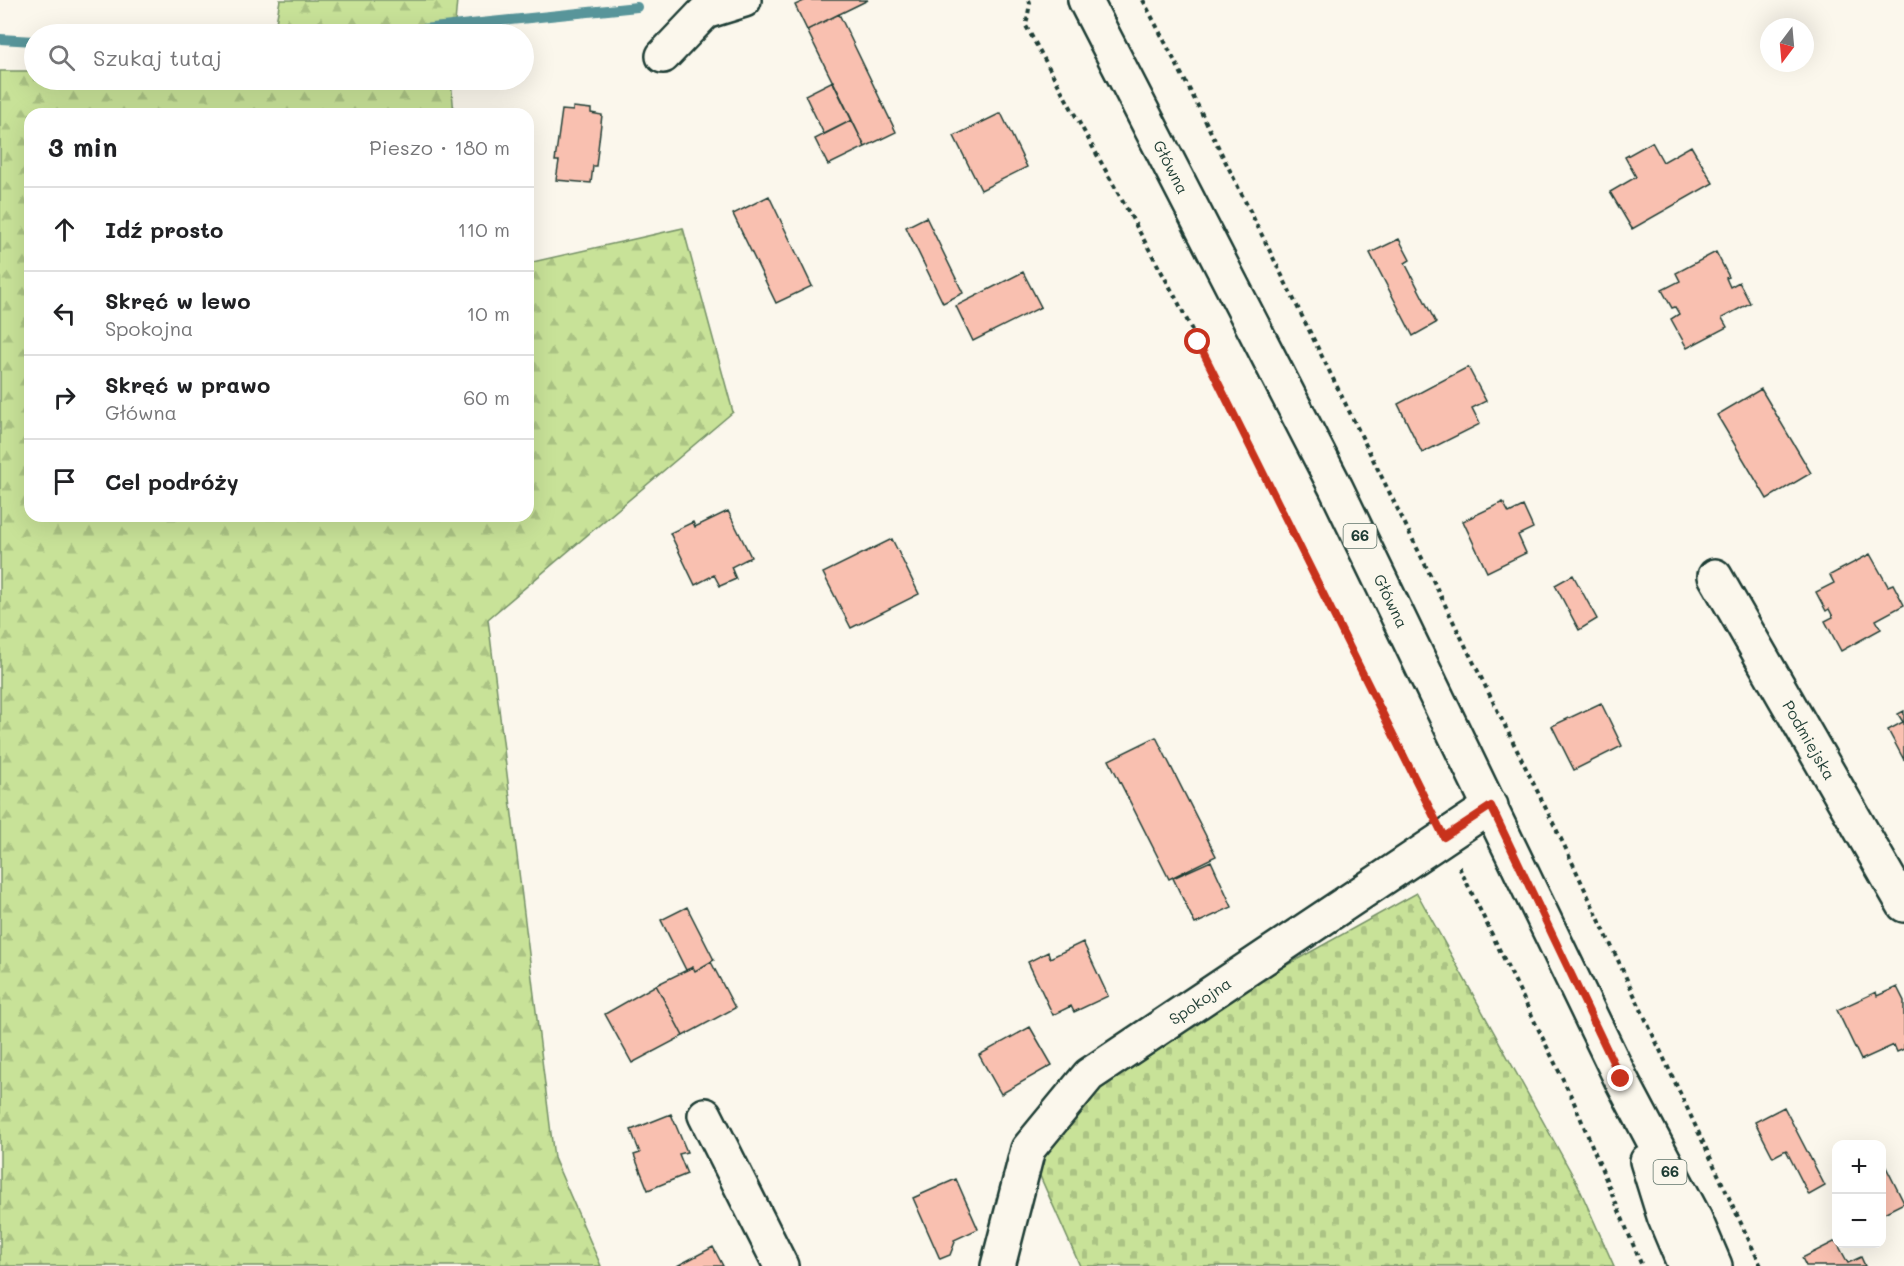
<!DOCTYPE html>
<html lang="pl">
<head>
<meta charset="utf-8">
<style>
  :root { --surface:#fff; --page:#f2f2f2; --text:#202124; --muted:#757577; --line:#e0e0e0 }
  body { margin:0; font-family:Mali,sans-serif; background:var(--page); color:var(--text) }
  .controls { position:absolute; right:18px; bottom:18px; display:grid; overflow:hidden; border-radius:12px; box-shadow:0 6px 24px #0002 }
  .controls button { width:54px; height:54px; display:grid; place-items:center; padding:0; border:0; border-bottom:2px solid var(--line); background:var(--surface); color:var(--text); font:30px sans-serif }
  .compass { position:absolute; left:1760px; top:18px; width:54px; height:54px; border-radius:50%; background:var(--surface); box-shadow:0 6px 24px #0002; rotate:196deg }
  .stop { position:absolute; width:18px; height:18px; margin:-14px; border:4px solid #c8321e; border-radius:50%; background:#fff }
  .stop.end { background:#c8321e; border-color:#fff; box-shadow:0 2px 6px #0008 }
  .list { margin:0; padding:0; list-style:none }
  h2 { display:flex; justify-content:space-between; align-items:center; height:78px; margin:0; padding:0 24px; font-size:26px }
  h2 small { font-size:20px; font-weight:400; color:var(--muted) }
  .list li { display:grid; grid-template-columns:39px 1fr auto; gap:18px; align-items:center; box-sizing:border-box; height:84px; padding:0 24px; border-top:2px solid var(--line) }
  .list b { display:block; font-size:22px; white-space:nowrap }
  .list p { margin:0; font-size:20px; white-space:nowrap; color:var(--muted) }
  .list em { font-size:20px; font-style:normal; color:var(--muted) }
  .icon { flex:none; width:33px; height:33px; fill:none; stroke:currentColor; stroke-width:2; stroke-linecap:round; stroke-linejoin:round }
  .map { position:relative; flex:none; width:1904px; height:1266px; overflow:hidden }
  .search { position:absolute; background:var(--surface); box-shadow:0 6px 24px #0002; left:24px; top:24px; width:510px; height:66px; display:flex; align-items:center; gap:15px; box-sizing:border-box; padding:0 21px; border-radius:33px; color:var(--muted); font-size:22px }
  .panel { position:absolute; background:var(--surface); box-shadow:0 6px 24px #0002; left:24px; top:108px; width:510px; height:414px; border-radius:18px }
  .map>svg:first-child { display:block }
</style>
</head>
<body>
<div class="map">
<svg width="1904" height="1266" viewBox="0 0 1904 1266">
  <defs>
    <pattern id="forest-firs" width="22" height="20" patternUnits="userSpaceOnUse" patternTransform="scale(1.5)"><rect width="22" height="20" fill="#c8e298"/><path d="M5 1l3.5 6h-7zM16 11l3.5 6h-7z" fill="#abc384"/></pattern>
    <pattern id="cemetery-stones" width="16" height="16" patternUnits="userSpaceOnUse" patternTransform="scale(1.5)"><rect width="16" height="16" fill="#c8e298"/><path d="M2 7V4a2 2 0 0 1 4 0v3zM10 15v-3a2 2 0 0 1 4 0v3z" fill="#abc384"/></pattern>
  </defs>
  <rect width="100%" height="100%" fill="#fbf7ec"/>
  <filter id="ink" filterUnits="userSpaceOnUse"><feTurbulence type="fractalNoise" baseFrequency=".0167" numOctaves="2"/><feDisplacementMap in="SourceGraphic" scale="12" xChannelSelector="R" yChannelSelector="G"/><feConvolveMatrix kernelMatrix="1 2 1 2 8 2 1 2 1" color-interpolation-filters="sRGB"/></filter>
  <g filter="url(#ink)">
    <path fill="url(#forest-firs)" stroke="#749066" stroke-width="1.5" d="M280,0H457L454,34H274Z
      M0,71H34V80H451L454,114H30V516H528V263L683,228L733,412L488,619L554,1158L601,1266H0Z"/>
    <path fill="url(#cemetery-stones)" stroke="#749066" stroke-width="1.5" d="M1417,893L1577,1183L1614,1266H1080L1028,1149L1089,1075Z"/>
    <g fill="none" stroke-linecap="round" stroke-linejoin="round">
      <path stroke="#59959a" stroke-width="10" d="M374,34L637,7
        M0,39L34,41"/>
    </g>
    <path fill="#f9c0b0" stroke="#1f3d34" stroke-width="1.5" d="M806,0H868L807,30L795,5Z
      M839,14L896,132L865,147L807,30Z
      M833,81L852,120L824,134L805,95Z
      M573,107L591,109V113L602,115L596,166H593L591,183L556,180L559,161H555L562,110L573,111Z
      M1001,113L1027,167L981,190L954,136Z
      M852,120L865,147L828,165L815,139Z
      M1652,142L1663,162L1691,146L1713,183L1632,229L1610,192L1636,177L1625,157Z
      M769,196L812,286L776,303L733,214Z
      M926,217L963,293L943,303L906,227Z
      M1399,239L1410,260L1405,263L1436,323L1413,336L1370,253Z
      M1716,252L1729,277L1726,278L1730,287L1739,282L1750,303L1722,318L1727,327L1687,348L1671,319L1679,314L1675,307L1672,308L1662,290L1680,281L1676,273Z
      M1023,272L1041,307L973,341L956,306Z
      M1468,367L1486,401L1472,408L1480,424L1422,453L1398,404Z
      M1761,389L1811,473L1767,499L1717,415Z
      M1503,502L1509,513L1523,506L1533,528L1518,535L1526,553L1487,572L1463,521Z
      M728,511L751,557L731,567L736,579L720,586L714,575L695,585L670,533L693,522L695,527Z
      M892,539L919,594L851,628L823,573Z
      M1870,554L1888,586L1893,584L1904,605L1876,620L1881,629L1841,651L1825,621L1833,617L1829,609L1826,611L1816,592L1834,583L1830,575Z
      M1573,575L1597,619L1579,630L1555,585Z
      M1601,703L1622,746L1574,770L1552,726Z
      M1904,711V760L1888,730L1903,722L1898,714Z
      M1156,737L1216,856L1169,879L1109,760Z
      M1211,861L1232,907L1195,924L1173,878Z
      M687,907L714,960L695,971L693,967L686,970L661,920Z
      M1083,942L1108,996L1074,1012L1071,1006L1053,1015L1028,962L1048,952L1050,958Z
      M711,962L735,1008L683,1036L656,985L693,967L695,971Z
      M656,985L683,1036L632,1063L605,1014Z
      M1897,987L1904,1001V1049L1897,1052L1894,1045L1861,1060L1837,1010L1876,992L1877,996Z
      M1030,1027L1052,1065L1001,1094L979,1055Z
      M1784,1107L1825,1186L1809,1195L1786,1150L1773,1157L1755,1122Z
      M671,1114L687,1152L679,1154L687,1174L648,1190L634,1155L640,1153L631,1130Z
      M1882,1159L1904,1203L1882,1214Z
      M956,1179L978,1229L954,1240L955,1242L950,1255L940,1259L913,1198Z
      M1836,1241L1848,1263L1861,1257L1865,1266H1806L1802,1258Z
      M713,1247L723,1266H677Z"/>
    <g fill="none" stroke-linecap="round" stroke-linejoin="round">
      <g stroke="#1f3d34" stroke-width="38">
        <path id="minor" d="M663,56L705,12L744,0
          M1715,576L1904,905
          M705,1115L781,1266
          M998,1266L1028,1149L1089,1075L1491,806"/>
      </g>
      <g stroke="#1f3d34" stroke-width="38">
        <path id="primary" d="M1085,0L1336,488L1621,1079L1695,1219L1715,1266
          M1647,1161L1664,1216L1685,1266"/>
      </g>
      <path stroke="#1f3d34" stroke-width="4" stroke-dasharray="4.5 4.5" stroke-linecap="butt" d="M1029,0L1030,3L1026,26L1177,300L1429,806
        M1143,0L1196,102L1565,847L1761,1266
        M1459,867L1573,1100L1642,1266"/>
      <use href="#minor" stroke="#fbf7ec" stroke-width="33"/>
      <use href="#primary" stroke="#fbf7ec" stroke-width="33"/>
    </g>
  </g>
  <g fill="none" stroke-linecap="round" stroke-linejoin="round" filter="url(#ink)">
    <path stroke="#c8321e" stroke-width="8" d="M1198,342L1444,837L1491,806L1621,1079"/>
  </g>
  <g text-anchor="middle" stroke-width="5" stroke-linejoin="round" paint-order="stroke">
    <g fill="#fbf7ec" stroke="#61756b" stroke-width="1.5">
      <rect x="1343.5" y="524" width="33" height="24" rx="4.5"/>
      <rect x="1653.5" y="1160" width="33" height="24" rx="4.5"/>
    </g>
    <g font-size="15" font-weight="bold" fill="#1f3d34">
      <text x="1360" y="541">66</text>
      <text x="1670" y="1177">66</text>
    </g>
    <g font-size="16" fill="#1f3d34" stroke="#fbf7ec">
      <text transform="translate(1171 167) rotate(63)" y="6">Główna</text>
      <text transform="translate(1391 601) rotate(64)" y="6">Główna</text>
      <text transform="translate(1809 740) rotate(60)" y="6">Podmiejska</text>
      <text transform="translate(1200 1001) rotate(-34)" y="6">Spokojna</text>
    </g>
  </g>
</svg>
<div class="controls">
<button>+</button>
<button>−</button>
</div>
<svg class="compass" viewBox="-18 -18 36 36"><path d="M0-13l5 13h-10z" fill="#e53935"/><path d="M0 13l5-13h-10z" fill="#757577"/></svg>
<div class="stop" style="left:1198px;top:342px"></div>
<div class="stop end" style="left:1621px;top:1079px"></div>
<div class="search"><svg class="icon" aria-label="search" viewBox="0 0 24 24"><circle cx="10" cy="10" r="6"/><path d="M15 15l6 6"/></svg>Szukaj tutaj</div>
<section class="panel">
<h2>3 min<small>Pieszo · 180 m</small></h2>
<ul class="list">
<li><svg class="icon" aria-label="ahead" viewBox="0 0 24 24"><path d="M12 20V5M6 11l6-6 6 6"/></svg><div><b>Idź prosto</b></div><em>110 m</em></li>
<li><svg class="icon" aria-label="left" viewBox="0 0 24 24"><path d="M17 20v-9H6M10 6l-5 5 5 5"/></svg><div><b>Skręć w lewo</b><p>Spokojna</p></div><em>10 m</em></li>
<li><svg class="icon" aria-label="right" viewBox="0 0 24 24"><path d="M7 20v-9h11M14 6l5 5-5 5"/></svg><div><b>Skręć w prawo</b><p>Główna</p></div><em>60 m</em></li>
<li><svg class="icon" aria-label="arrive" viewBox="0 0 24 24"><path d="M6 21V4h12l-3 4 3 4H6"/></svg><div><b>Cel podróży</b></div></li>
</ul>
</section>
</div>
</body>
</html>
